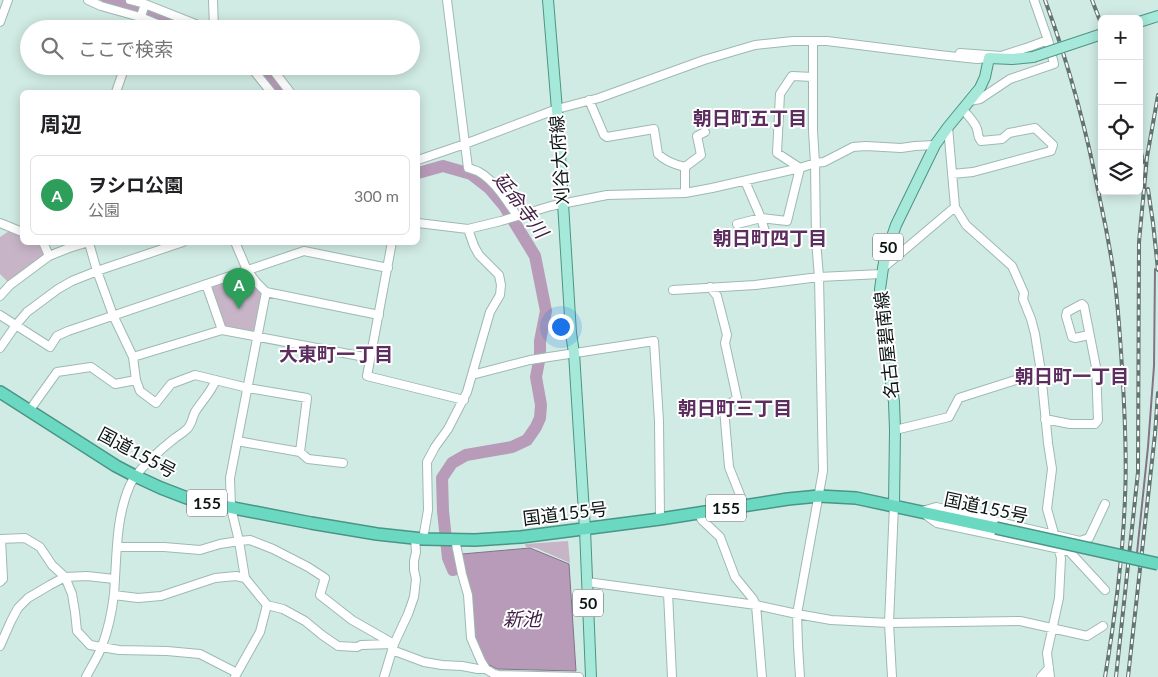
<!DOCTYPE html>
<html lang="ja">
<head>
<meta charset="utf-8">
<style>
  :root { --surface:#fff; --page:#f2f2f2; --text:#202124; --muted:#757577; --line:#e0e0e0; --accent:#0b8043 }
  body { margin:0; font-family:Lato,"Noto Sans JP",sans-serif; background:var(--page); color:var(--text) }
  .controls { position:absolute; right:15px; top:15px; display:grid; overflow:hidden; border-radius:8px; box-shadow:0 2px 12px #0003 }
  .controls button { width:45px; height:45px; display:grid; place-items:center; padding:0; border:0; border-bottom:1px solid var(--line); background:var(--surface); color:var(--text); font:25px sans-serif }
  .you { position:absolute; left:560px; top:326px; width:18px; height:18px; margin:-12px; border:4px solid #fff; border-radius:50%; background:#1a73e8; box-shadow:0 0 0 8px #1a73e833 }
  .badge { display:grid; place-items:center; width:32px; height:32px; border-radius:50%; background:var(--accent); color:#fff; font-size:16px; font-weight:700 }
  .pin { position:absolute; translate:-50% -41px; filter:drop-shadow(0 1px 2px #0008) }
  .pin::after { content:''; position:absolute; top:26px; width:18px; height:15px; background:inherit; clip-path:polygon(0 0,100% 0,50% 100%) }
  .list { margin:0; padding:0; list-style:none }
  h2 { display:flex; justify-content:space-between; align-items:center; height:65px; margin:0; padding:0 20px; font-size:21px }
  h2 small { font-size:16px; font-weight:400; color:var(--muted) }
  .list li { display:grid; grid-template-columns:32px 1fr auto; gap:15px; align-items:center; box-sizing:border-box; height:80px; margin:0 10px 10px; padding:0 10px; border:1px solid var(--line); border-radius:8px }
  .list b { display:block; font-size:19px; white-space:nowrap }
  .list p { margin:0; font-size:16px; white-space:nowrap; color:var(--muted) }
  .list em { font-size:16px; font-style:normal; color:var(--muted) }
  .icon { flex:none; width:28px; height:28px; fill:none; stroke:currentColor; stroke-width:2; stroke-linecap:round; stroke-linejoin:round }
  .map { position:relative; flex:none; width:1158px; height:677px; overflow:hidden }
  .search { position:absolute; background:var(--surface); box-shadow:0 2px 12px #0003; left:20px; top:20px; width:400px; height:55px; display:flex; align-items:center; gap:12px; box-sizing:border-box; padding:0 18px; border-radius:28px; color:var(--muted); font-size:19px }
  .panel { position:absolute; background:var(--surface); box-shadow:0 2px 12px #0003; left:20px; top:90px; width:400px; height:155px; border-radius:8px }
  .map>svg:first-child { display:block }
</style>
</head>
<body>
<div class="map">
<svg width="1158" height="677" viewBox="0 0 1158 677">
  <rect width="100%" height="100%" fill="#d0ebe4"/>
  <path fill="#c7b5c7" d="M9,231L22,236V242L39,243L45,254L8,282L0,274V237Z
    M247,274L263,292L254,333L224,326L210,285Z
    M568,541L570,563L536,548L526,547L525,544Z"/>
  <path fill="#b79bb8" stroke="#847387" d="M530,548L569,564L576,671L497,669L486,663L479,653L472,630V607L462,554Z"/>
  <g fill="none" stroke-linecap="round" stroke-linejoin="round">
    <path stroke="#847387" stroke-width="2" d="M1137,553L1148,447L1154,366L1155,269"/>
    <path stroke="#b79bb8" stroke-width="12" d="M107,0L160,16L189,29
      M259,66L263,70L281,92
      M418,173L443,166L471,174L489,188L505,207L535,256L546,311L540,341V356L536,377L541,405L540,418L536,427L527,440L512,447L466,455L452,463L442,478L443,511L448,558L453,570L465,567"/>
    <g stroke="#9fb9b2" stroke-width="10">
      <path id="minor" d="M88,0L101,6L140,17L170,29
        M130,0L145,4L208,29
        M213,0L214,29
        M447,0L468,168C471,169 476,170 479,172C494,180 508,202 517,216
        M0,22L8,0
        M137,29L145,4
        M960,53L1001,56L1029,47L1048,40
        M250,66L271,92
        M270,66L290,92
        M116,92L125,66
        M589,100L604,135L607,137L654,129L658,154C665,161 676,165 685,167
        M970,101L980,99L1010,79L1054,64L1048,40L1034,0
        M948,127L955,207L966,225L1012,266L1024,293L1023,299L1031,319L1035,334L1041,372L1048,443L1052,469L1047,509L1061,558L1059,598L1047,653L1050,677
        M418,160L465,144L557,109L599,98L704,60L755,45L793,41H827L939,55L977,59L989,58
        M952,174L973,172L1051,151L1053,145L1035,128L1009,133L1002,139L981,141C977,136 979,135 977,129C975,122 968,115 962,109
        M745,181L761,218L768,242
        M685,193V167L701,155L697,136L705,132
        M0,223L22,232
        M418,223L468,229L501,221L551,206L607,195L685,193L712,188L800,168L815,163L824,162L853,147L866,146L901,148L915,146L935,145
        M737,224L761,218L787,221L800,168L777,153L780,94L792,76L813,77
        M43,242L49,256
        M235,242L247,270L256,282L266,292L379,315
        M392,242L367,376L464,400
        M89,243L97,271L113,315L133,357L136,380L140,391L156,403L171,384L195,375L248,388L307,398L300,452
        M883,268L955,207
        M206,284L222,330
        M710,287L717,296L727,335L725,343L737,398L724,409L729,467L744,505
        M673,290L755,285L819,277L881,274
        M266,292L230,478L231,508L239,541L250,540L273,549L308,567L325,578L320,595L352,620L394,644
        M0,296L10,285L49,256L69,248L89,242
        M0,315L50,347L57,336L68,331L304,251L388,268
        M0,348L16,325L27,312L58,289L72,281L97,271L183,242
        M133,357L222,330L370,358
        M472,375L530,360L549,357L654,341L659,421L660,519
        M29,411L57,372L91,367L115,384L136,380
        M1045,419L1070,424H1095L1098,420L1096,367L1084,306L1082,304L1067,312L1066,316L1072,337L1075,338L1089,335
        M895,430L949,417L959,398L1041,372
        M237,441L300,452L308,459L343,463
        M922,511L936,507L1080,541L1089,538L1105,504
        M698,513L702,520L720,537L735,577L753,599L756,605L762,677
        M927,516L937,523L1069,551L1105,590
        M0,539L25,538L40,547L52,565L65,577L72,594L75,612L77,631L90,645L119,650L167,651L200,654L237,673L235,677
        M423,539L428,510L427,462L435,447L448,429L467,392L490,312L500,295L501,285L499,275L479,255L474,246L468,229
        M455,539L462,574L468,595L471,638L481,661L486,669L494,674L498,675L579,677
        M117,547H164L200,550L220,544L239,541L245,578
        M0,582L3,579L1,539
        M587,582L756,605L797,614L831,620L889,623L1020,621L1087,636L1103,626
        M668,593L672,677
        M114,595L138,598L161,596L215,578L236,576L245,578L267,605L283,609L305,621L322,635L338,646L357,647L361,645L393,644
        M0,646L11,621L18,608L28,598L50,585L65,577L87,576L114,579
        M392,650L424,662L442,665L462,666L478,669H486
        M237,673L260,632L267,605
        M86,677C91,667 98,657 102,646C108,630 112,612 114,594C117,558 115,519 130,485C137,470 162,448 175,438C179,435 183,433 187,429C192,424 192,418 195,412C202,401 211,392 216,380
        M384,677L394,644L408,614L414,597L416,579L414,570V561L416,552L415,538
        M800,677L798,646L797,614L823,471L819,277L816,240L815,163L813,131V41
        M892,677L889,623L894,505
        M1041,677L1049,668"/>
    </g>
    <g stroke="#4a9585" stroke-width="12">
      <path id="major" d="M548,0L558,122L571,333L574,353L585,529L591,677
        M1139,22L1158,16
        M894,505L895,430L894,402L881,316L880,289L883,268L885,257L896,225L935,145L948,127L980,88L985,77L989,58L1012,59L1033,57"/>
    </g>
    <g stroke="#4a9585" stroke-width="14">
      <path id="highway" d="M0,392L116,466L135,476L161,488L187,498L208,503L311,523L377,534L423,539L475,540L521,537L660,519L788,499L819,496L856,498L996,528"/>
    </g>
    <use href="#minor" stroke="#fff" stroke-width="8"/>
    <use href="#major" stroke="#a6e8da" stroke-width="10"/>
    <use href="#highway" stroke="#6bd9c1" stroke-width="11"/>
    <g stroke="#637571" stroke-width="4">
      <path id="rail" d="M1045,0C1069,65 1087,132 1100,200C1106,227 1111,254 1115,282C1119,316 1121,350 1123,384C1125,421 1127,459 1125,497C1123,557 1115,617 1105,677
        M1092,0L1102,26
        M1139,143L1143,162
        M1148,189L1153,223L1158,270
        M1116,677L1138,472L1139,242L1147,157L1158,95
        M1128,677L1155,434L1158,393"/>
    </g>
    <use href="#rail" stroke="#fff" stroke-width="2" stroke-dasharray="5.5" stroke-linecap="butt"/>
    <g stroke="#4a9585" stroke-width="12" stroke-linecap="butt">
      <path id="major-bridge" d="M1033,57L1102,34"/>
    </g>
    <g stroke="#4a9585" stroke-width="14" stroke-linecap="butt">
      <path id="highway-bridge" d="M996,528L1158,564"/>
    </g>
    <use href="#major-bridge" stroke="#a6e8da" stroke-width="10"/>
    <use href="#highway-bridge" stroke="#6bd9c1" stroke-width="11"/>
  </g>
  <g text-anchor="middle" stroke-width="4" stroke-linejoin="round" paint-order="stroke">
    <g fill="#fff" stroke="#565d5b" stroke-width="1">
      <rect x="873" y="233.5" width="30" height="27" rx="4"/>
      <rect x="187" y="489.5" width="40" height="27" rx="4"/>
      <rect x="706" y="494.5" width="40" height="27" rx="4"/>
      <rect x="573" y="589.5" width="30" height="27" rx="4"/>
    </g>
    <g font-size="16" font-weight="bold" fill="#0d1715">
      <text x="888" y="253">50</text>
      <text x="207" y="509">155</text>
      <text x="726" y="514">155</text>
      <text x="588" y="609">50</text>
    </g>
    <g font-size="18" fill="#0d1715" stroke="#fff">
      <text transform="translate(560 160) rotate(-94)" y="6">刈谷大府線</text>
      <text transform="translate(887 345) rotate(-96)" y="6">名古屋碧南線</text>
      <text transform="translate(137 453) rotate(28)" y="6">国道155号</text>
      <text transform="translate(986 508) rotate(12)" y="6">国道155号</text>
      <text transform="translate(565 514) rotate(-7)" y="6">国道155号</text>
    </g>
    <g font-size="19" font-weight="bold" fill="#5c2d5f" stroke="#fff">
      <text x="750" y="125">朝日町五丁目</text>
      <text x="770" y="245">朝日町四丁目</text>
      <text x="336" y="361">大東町一丁目</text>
      <text x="1072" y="383">朝日町一丁目</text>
      <text x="735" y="415">朝日町三丁目</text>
    </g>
    <g font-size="19" font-style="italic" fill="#411d44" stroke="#fff">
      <text transform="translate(521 205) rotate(53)" y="7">延命寺川</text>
      <text x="522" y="626">新池</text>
    </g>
  </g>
</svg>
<div class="controls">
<button>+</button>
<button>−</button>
<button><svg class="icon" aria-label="locate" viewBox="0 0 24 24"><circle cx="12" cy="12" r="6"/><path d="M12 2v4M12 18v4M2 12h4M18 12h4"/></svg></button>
<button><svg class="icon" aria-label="layers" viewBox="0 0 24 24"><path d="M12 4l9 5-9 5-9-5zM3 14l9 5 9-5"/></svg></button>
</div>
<div class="you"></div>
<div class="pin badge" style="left:239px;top:309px;background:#2e9e5b">A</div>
<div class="search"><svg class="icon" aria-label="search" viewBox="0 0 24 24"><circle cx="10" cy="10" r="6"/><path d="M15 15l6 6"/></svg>ここで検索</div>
<section class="panel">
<h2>周辺<small></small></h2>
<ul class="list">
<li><span class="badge" style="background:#2e9e5b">A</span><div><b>ヲシロ公園</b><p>公園</p></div><em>300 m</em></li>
</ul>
</section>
</div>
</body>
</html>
